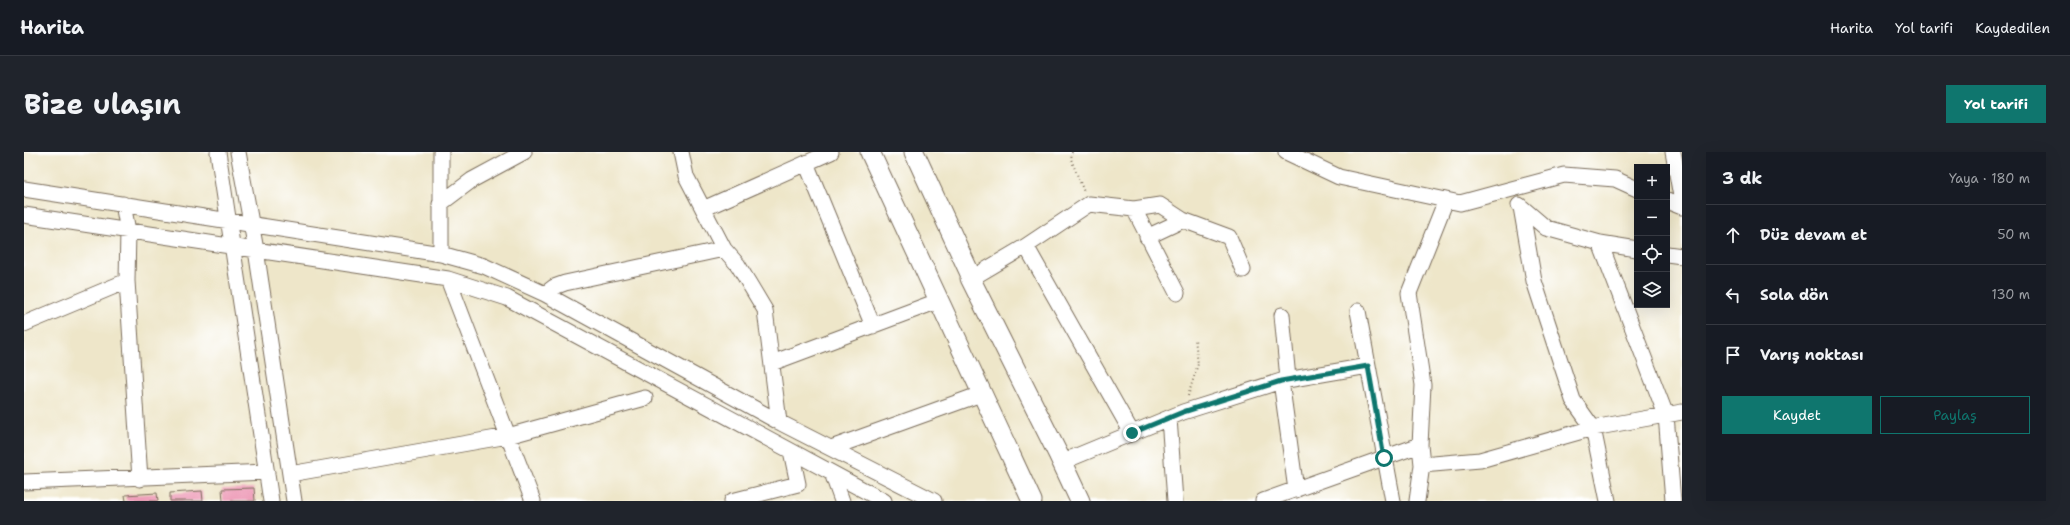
<!DOCTYPE html>
<html lang="tr">
<head>
<meta charset="utf-8">
<style>
  :root { --surface:#171b24; --page:#20242c; --text:#f1f3f6; --muted:#9ea1a6; --line:#363941; --accent:#0f766e }
  body { margin:0; font-family:"Shantell Sans",sans-serif; background:var(--page); color:var(--text) }
  .controls { position:absolute; right:12px; top:12px; display:grid; overflow:hidden; border-radius:0px; box-shadow:0 4px 16px #0002 }
  .controls button { width:36px; height:36px; display:grid; place-items:center; padding:0; border:0; border-bottom:1px solid var(--line); background:var(--surface); color:var(--text); font:20px sans-serif }
  .stop { position:absolute; width:12px; height:12px; margin:-9px; border:3px solid #0f766e; border-radius:50%; background:#fff }
  .stop.end { background:#0f766e; border-color:#fff; box-shadow:0 1px 4px #0008 }
  .list { margin:0; padding:0; list-style:none }
  h2 { display:flex; justify-content:space-between; align-items:center; height:52px; margin:0; padding:0 16px; font-size:17px }
  h2 small { font-size:13px; font-weight:400; color:var(--muted) }
  .list li { display:grid; grid-template-columns:26px 1fr auto; gap:12px; align-items:center; box-sizing:border-box; height:60px; padding:0 16px; border-top:1px solid var(--line) }
  .list b { display:block; font-size:15px; white-space:nowrap }
  .list em { font-size:13px; font-style:normal; color:var(--muted) }
  .actions { display:flex; gap:8px; padding:12px 16px }
  .actions a { flex:1; padding:9px 0; border:1px solid var(--accent); border-radius:0px; text-align:center; font-size:14px; color:var(--accent) }
  .actions .main { background:var(--accent); color:#fff }
  .icon { flex:none; width:22px; height:22px; fill:none; stroke:currentColor; stroke-width:2; stroke-linecap:round; stroke-linejoin:round }
  .map { position:relative; flex:none; width:1658px; height:349px; overflow:hidden; border-radius:0px }
  header { display:flex; align-items:center; gap:24px; box-sizing:border-box; height:56px; padding:0 20px; background:var(--surface); border-bottom:1px solid var(--line) }
  header strong { font-size:19px }
  nav { display:flex; gap:22px; margin-inline-start:auto; font-size:14px }
  .intro { display:flex; align-items:center; justify-content:space-between; box-sizing:border-box; height:96px; padding:0 24px }
  h1 { margin:0; font-size:28px }
  .button { padding:10px 18px; border-radius:0px; background:var(--accent); color:#fff; font-size:14px; font-weight:700 }
  main { display:flex; gap:24px; padding:0 24px }
  aside { flex:1; background:var(--surface); border-radius:0px; box-shadow:0 4px 16px #0002 }
  .map>svg:first-child { display:block }
</style>
</head>
<body>
<header>
<strong>Harita</strong>
<nav><a>Harita</a><a>Yol tarifi</a><a>Kaydedilen</a></nav>
</header>
<div class="intro"><h1>Bize ulaşın</h1><a class="button">Yol tarifi</a></div>
<main>
<div class="map">
<svg width="1658" height="349" viewBox="0 0 1658 349">
  <rect width="100%" height="100%" fill="#fff"/>
  <filter id="ink" filterUnits="userSpaceOnUse"><feTurbulence type="fractalNoise" baseFrequency=".025" numOctaves="2"/><feDisplacementMap in="SourceGraphic" scale="8" xChannelSelector="R" yChannelSelector="G"/><feConvolveMatrix kernelMatrix="1 2 1 2 8 2 1 2 1" color-interpolation-filters="sRGB"/></filter>
  <filter id="wash" filterUnits="userSpaceOnUse"><feTurbulence type="fractalNoise" baseFrequency=".012" numOctaves="4" result="noise"/><feDisplacementMap in="SourceGraphic" scale="16" xChannelSelector="R" yChannelSelector="G"/><feGaussianBlur stdDeviation="0.9" result="paint"/><feColorMatrix in="noise" values="0 0 0 0 0 0 0 0 0 0 0 0 0 0 0 0 0 1.4 0 .05"/><feComposite in="paint" operator="in"/></filter>
  <g filter="url(#wash)">
    <rect width="100%" height="100%" fill="#eee6c9"/>
    <g id="blocks">
      <path fill="#ee9eb9" d="M230,336L231,349H199L198,337Z
        M178,339L179,349H146V341Z
        M133,341L134,349H102L101,343Z"/>
    </g>
  </g>
  <g filter="url(#ink)">
    <use href="#blocks" fill-opacity="0" stroke="#7a6c5a" stroke-width="1"/>
    <g fill="none" stroke-linecap="round" stroke-linejoin="round">
      <g stroke="#7a6c5a" stroke-width="17">
        <path id="minor" d="M194,0L247,349
          M214,0L232,98L270,349
          M417,0V102
          M657,0L662,24L700,97L714,113L741,158L755,270
          M1262,0L1315,25L1436,51L1540,23L1591,27L1613,37
          M1649,0L1658,50
          M782,11L849,174
          M0,37L417,102L460,114L521,142L755,270L910,349
          M1643,49L1658,55
          M99,52L104,79L103,129L116,327
          M416,52L448,28L500,0
          M1495,53L1522,76L1576,91L1613,97
          M1497,55L1510,129L1549,248L1569,276L1584,349
          M679,57L807,0
          M1110,57L1136,53L1159,68L1205,85L1219,118
          M0,63L424,127L483,146L860,349
          M1123,85L1159,68
          M1576,91L1642,263L1649,349
          M1002,94L1065,52L1110,57L1153,141
          M1643,102L1658,104
          M948,126L1002,94L1108,281
          M424,127L509,349
          M521,142L530,135L541,131L700,97
          M1334,159L1369,349
          M1258,163L1264,227
          M0,172L103,129
          M748,211L914,149
          M1257,229L1344,214
          M1145,266L1151,349
          M1396,293L1399,233L1385,141L1422,48
          M807,296L957,242
          M1038,310L1159,260L1257,229L1272,338
          M1398,313L1456,308L1569,276L1658,260
          M808,321L818,349
          M266,322L484,284L621,246
          M0,330L243,320
          M708,349L774,332L767,299
          M1239,349L1396,293L1398,313L1393,349"/>
      </g>
      <g stroke="#7a6c5a" stroke-width="21">
        <path id="major" d="M846,0L1008,349
          M890,0L948,126H946L1034,302L1056,349"/>
      </g>
      <path stroke="#7a6c5a" stroke-width="2" stroke-dasharray="1 3" stroke-linecap="butt" d="M1048,0L1047,7L1060,40
        M1164,244L1174,212L1171,187"/>
      <use href="#minor" stroke="#fff" stroke-width="15"/>
      <use href="#major" stroke="#fff" stroke-width="19"/>
    </g>
  </g>
  <g fill="none" stroke-linecap="round" stroke-linejoin="round" filter="url(#ink)">
    <path stroke="#0f766e" stroke-width="5" d="M1108,281L1159,260L1257,229L1344,214L1360,306"/>
  </g>
</svg>
<div class="controls">
<button>+</button>
<button>−</button>
<button><svg class="icon" aria-label="locate" viewBox="0 0 24 24"><circle cx="12" cy="12" r="6"/><path d="M12 2v4M12 18v4M2 12h4M18 12h4"/></svg></button>
<button><svg class="icon" aria-label="layers" viewBox="0 0 24 24"><path d="M12 4l9 5-9 5-9-5zM3 14l9 5 9-5"/></svg></button>
</div>
<div class="stop" style="left:1360px;top:306px"></div>
<div class="stop end" style="left:1108px;top:281px"></div>
</div>
<aside>
<h2>3 dk<small>Yaya · 180 m</small></h2>
<ul class="list">
<li><svg class="icon" aria-label="ahead" viewBox="0 0 24 24"><path d="M12 20V5M6 11l6-6 6 6"/></svg><div><b>Düz devam et</b></div><em>50 m</em></li>
<li><svg class="icon" aria-label="left" viewBox="0 0 24 24"><path d="M17 20v-9H6M10 6l-5 5 5 5"/></svg><div><b>Sola dön</b></div><em>130 m</em></li>
<li><svg class="icon" aria-label="arrive" viewBox="0 0 24 24"><path d="M6 21V4h12l-3 4 3 4H6"/></svg><div><b>Varış noktası</b></div></li>
</ul>
<div class="actions"><a class="main">Kaydet</a><a>Paylaş</a></div>
</aside>
</main>
</body>
</html>
